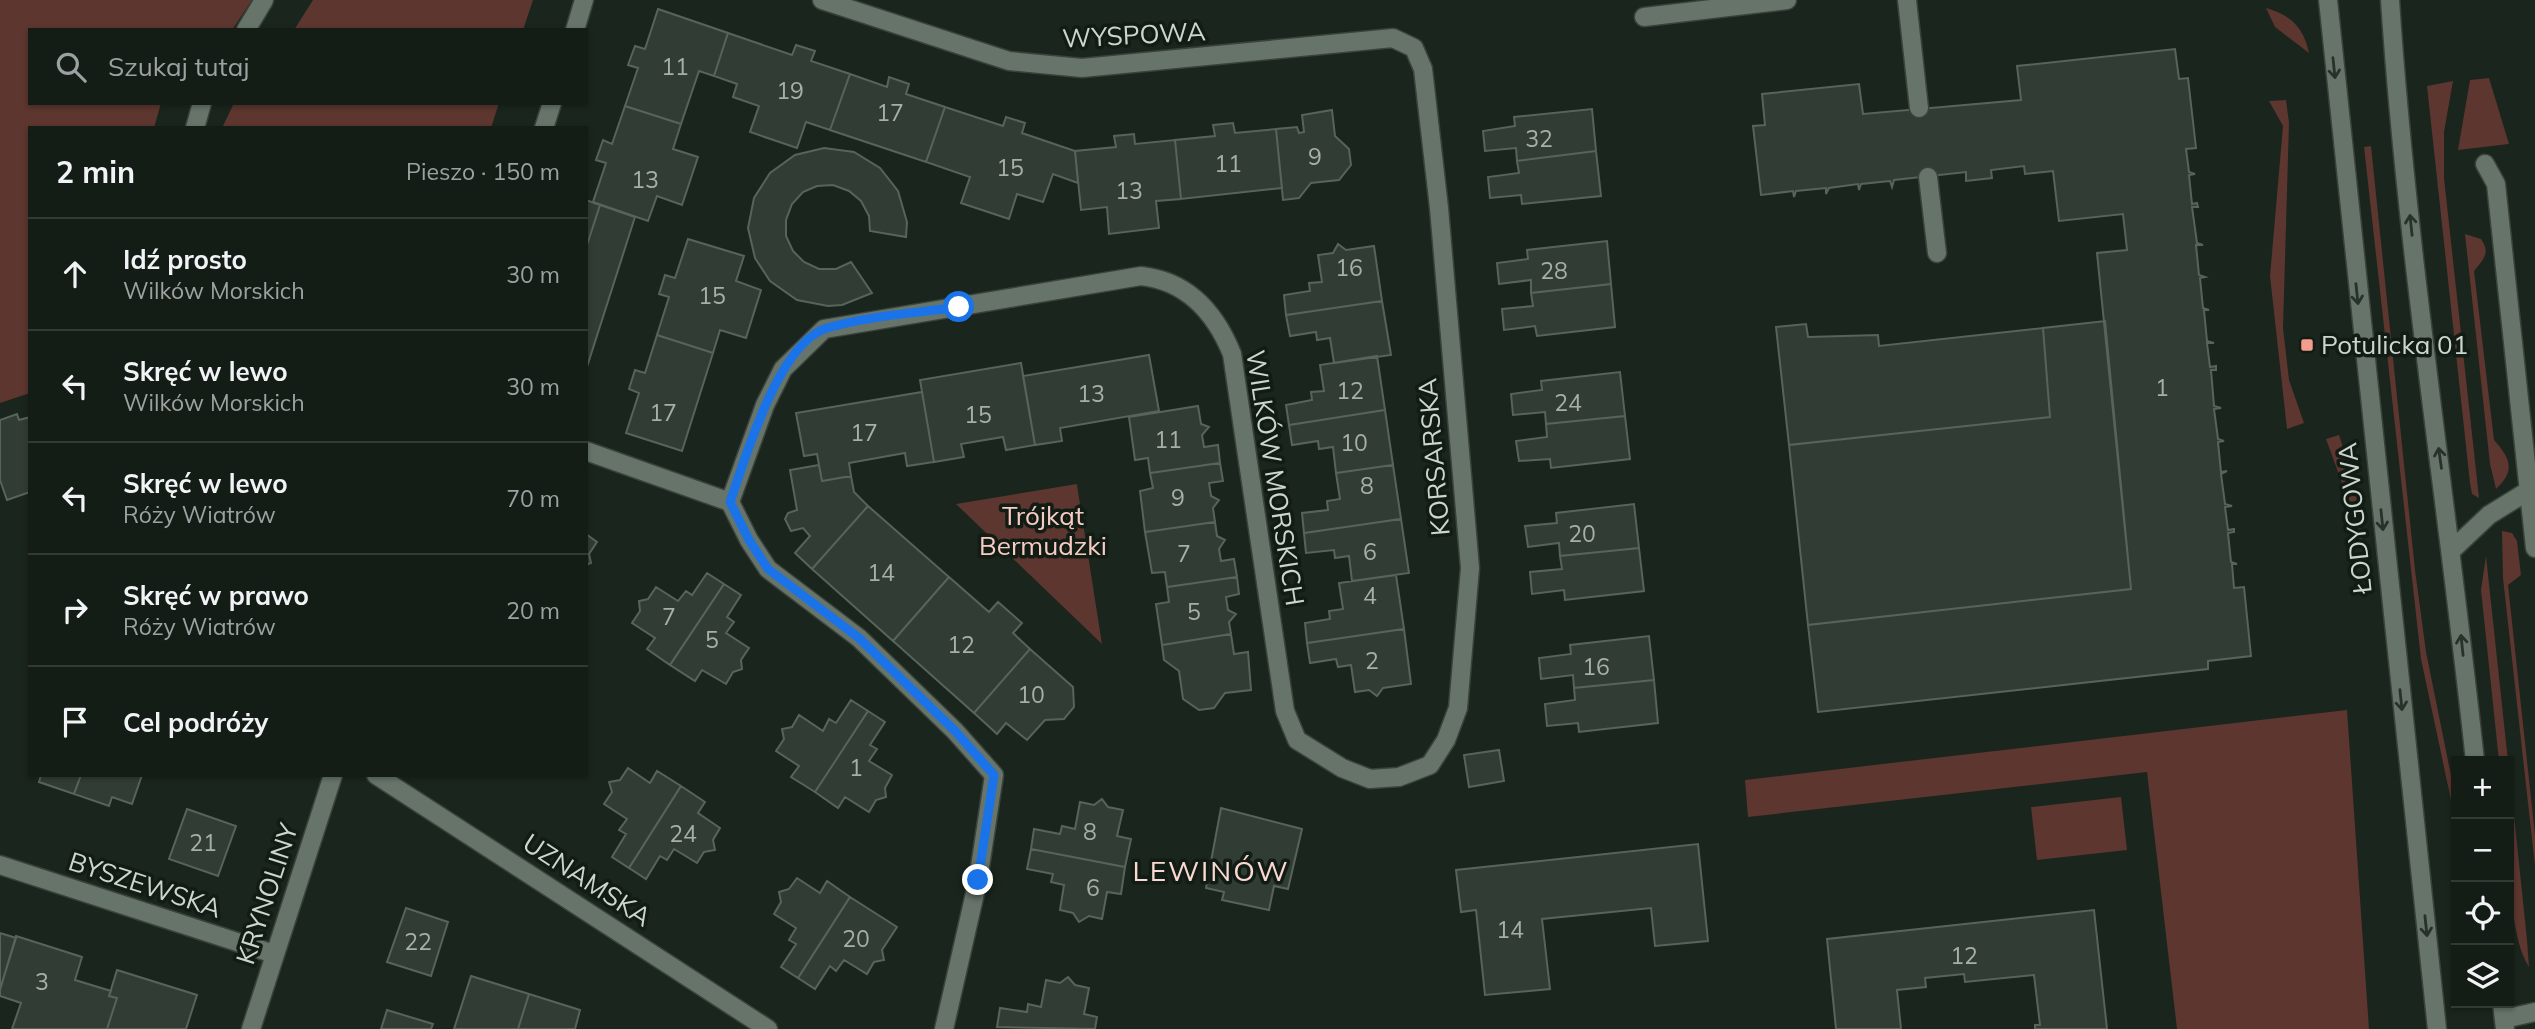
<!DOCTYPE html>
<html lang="pl">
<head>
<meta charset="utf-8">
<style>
  :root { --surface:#141c16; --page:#212923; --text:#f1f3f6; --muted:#9da1a1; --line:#333a35 }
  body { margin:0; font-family:Mulish,sans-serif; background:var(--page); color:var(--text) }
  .controls { position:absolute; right:21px; bottom:21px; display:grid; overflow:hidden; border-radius:0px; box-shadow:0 2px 5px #0004 }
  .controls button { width:63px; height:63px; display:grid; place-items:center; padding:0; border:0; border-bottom:2px solid var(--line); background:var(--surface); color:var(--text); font:35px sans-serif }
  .stop { position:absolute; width:21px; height:21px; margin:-16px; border:5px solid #1a73e8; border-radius:50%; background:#fff }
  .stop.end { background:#1a73e8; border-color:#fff; box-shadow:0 2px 7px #0008 }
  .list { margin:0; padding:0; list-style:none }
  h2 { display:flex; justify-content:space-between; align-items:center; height:91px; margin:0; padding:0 28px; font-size:30px }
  h2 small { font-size:23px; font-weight:400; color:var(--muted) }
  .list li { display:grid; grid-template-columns:46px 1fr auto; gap:21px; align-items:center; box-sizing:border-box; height:112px; padding:0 28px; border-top:2px solid var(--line) }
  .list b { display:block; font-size:26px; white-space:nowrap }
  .list p { margin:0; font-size:23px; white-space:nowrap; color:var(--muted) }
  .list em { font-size:23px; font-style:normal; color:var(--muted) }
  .icon { flex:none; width:38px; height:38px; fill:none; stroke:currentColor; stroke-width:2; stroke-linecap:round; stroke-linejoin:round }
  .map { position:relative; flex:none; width:2535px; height:1029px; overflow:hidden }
  .search { position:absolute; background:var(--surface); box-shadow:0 2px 5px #0004; left:28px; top:28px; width:560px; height:77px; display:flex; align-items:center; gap:18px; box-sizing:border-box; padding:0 24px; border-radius:0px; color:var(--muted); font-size:26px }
  .panel { position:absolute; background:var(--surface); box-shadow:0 2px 5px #0004; left:28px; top:126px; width:560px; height:651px; border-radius:0px }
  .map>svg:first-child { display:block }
</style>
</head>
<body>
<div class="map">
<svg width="2535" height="1029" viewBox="0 0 2535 1029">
  <rect width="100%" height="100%" fill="#1a251d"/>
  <path fill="#5c362f" d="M0,0H252L232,30H30V103H161L154,128H30V393L0,403Z
    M313,0H533L523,30H294Z
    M2266,8C2291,15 2304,28 2309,53L2275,27Z
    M2489,78L2509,144L2458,150L2470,80Z
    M2453,81L2444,132V178L2479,498L2472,494L2470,483L2427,86Z
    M2286,100L2289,123L2283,328L2289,380L2304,423L2287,429L2270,276L2283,126L2269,101Z
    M234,103H499L491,128H222Z
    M2371,146L2415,570L2426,652L2456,800V846L2451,800L2421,659L2364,147Z
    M2465,234L2481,239C2491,253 2483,260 2474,271L2494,440C2509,457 2517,470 2496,489L2490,464Z
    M2339,435L2355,484L2362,542L2359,543L2353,513L2326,439Z
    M1077,484V485L1102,644L956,504Z
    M2502,531L2512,533L2517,541L2521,575L2508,585L2535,835V866L2503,578Z
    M2486,556L2508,761H2499L2481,590Z
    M2347,710L2369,1029H2177L2147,772L1748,817L1745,780Z
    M2509,767L2527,940L2529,967C2504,930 2509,814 2509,767Z
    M2121,797L2127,850L2037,860L2031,807Z"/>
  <path fill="#313d34" stroke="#57645a" stroke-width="2" d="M658,9L728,33L714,76L699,71L681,124L625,106L638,68L628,65L635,46L645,49Z
    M728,33L792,55L796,45L815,51L811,61L850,74L830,130L806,122L797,148L750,132L759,106L733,97L737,84L714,76Z
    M2175,49L2179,79L2188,78L2196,148L2186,149L2189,172L2195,174L2189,175L2192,204L2197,203L2198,207H2192L2197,243L2203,245H2196L2199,275L2205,277L2200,278L2203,308L2209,310H2204L2207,341L2214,343H2207L2210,367L2216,366V370H2211L2214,406L2221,408L2214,409L2218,439L2224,441L2218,442L2221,472L2227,471L2221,474L2225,504L2232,506L2225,507L2228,530L2234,529V532L2228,533L2231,562L2237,564H2232L2234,588L2244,587L2251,656L2208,661V669L1818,712L1808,625L2131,589L2097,253L2127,250L2123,214L2059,221L2053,171L2025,174L2024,166L1991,170L1992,178L1966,181V172L1894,180L1892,187L1890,181L1861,184L1859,190L1858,184L1829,188L1826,194V188L1796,191L1794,197L1793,191L1761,195L1753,126L1765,125L1762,94L1859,84L1863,114L2021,100L2017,66Z
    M850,74L887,87L889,77L909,84L906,94L945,107L926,162L830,130Z
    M625,106L681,124L673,149L698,157L682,205L657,196L648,221L593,202L606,163L596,160L603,140L612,144Z
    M945,107L1003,126L1006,117L1025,123L1022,133L1075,151L1078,183L1053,174L1043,202L1017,194L1009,219L961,203L970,177L926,162Z
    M1592,109L1596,151L1517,161L1516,148L1485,151L1483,131L1515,126L1514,117Z
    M1332,110L1335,136L1349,149L1351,165L1339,180L1311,183L1299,198L1283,200L1276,129L1297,127L1299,133L1304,132L1302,115Z
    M1233,123L1235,133L1276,129L1282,188L1181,199L1175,140L1215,136L1213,125Z
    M1134,134L1135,144L1175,140L1181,199L1156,201L1159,228L1109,234L1107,207L1081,210L1075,151L1116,147L1114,136Z
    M824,148L854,152L880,168L898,191L907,222L906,237L870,231L869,216L861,201L849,191L833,185L817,186L803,192L792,204L786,220V236L793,251L804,262L819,269H836L851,262L872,293L842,305L828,306L797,300L770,281L755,258L748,228L754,198L770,173L795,155Z
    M1596,151L1601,196L1522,204L1521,195L1490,198L1488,177L1519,173L1517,161Z
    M586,200L600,205L586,248Z
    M600,205L635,217L586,370V248Z
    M688,239L744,256L736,281L761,290L746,338L720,330L713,353L657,335L669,297L659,294L665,275L675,278Z
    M1607,241L1611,284L1531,293V280L1499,284L1497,263L1528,259L1527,250Z
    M1338,244L1346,250L1374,246L1382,301L1286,315L1284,295L1310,291L1309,283L1322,282L1318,255L1333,253Z
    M1611,284L1615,327L1537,336L1535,326L1504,330L1502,309L1533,306L1531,293Z
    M1382,301L1391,355L1334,363L1330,338L1317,340L1316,332L1290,336L1286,315Z
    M2105,321L2131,589L1808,625L1789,445L2050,417L2043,328Z
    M1806,324L1808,337L1878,335L1879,346L2043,328L2050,417L1789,445L1776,327Z
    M657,335L713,353L682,451L626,433L639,393L629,389L635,370L645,373Z
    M1149,355L1159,411L1060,428L1062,441L1035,445L1023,376Z
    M1377,356L1385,410L1289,425L1286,405L1312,400L1311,392L1324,391L1320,365Z
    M1021,363L1035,445L1006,450L1003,437L961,444L964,457L934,462L920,380Z
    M1620,372L1625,416L1546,424L1545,412L1513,415L1511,394L1542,390L1541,381Z
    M922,392L934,462L907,466L905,453L849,463L851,476L822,481L817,454L804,456L796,413Z
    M1198,406L1201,424L1209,427L1202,435L1204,447L1218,445L1220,463L1150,473L1148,458L1135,460L1129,417Z
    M1385,410L1393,465L1336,473L1333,447L1319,449L1318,441L1292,445L1289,425Z
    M17,414L19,420L30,417V492L7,500L0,480V420Z
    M1625,416L1630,459L1551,468L1550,459L1519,461L1516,441L1547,437L1546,424Z
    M1220,463L1223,481L1209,483L1211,496L1219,500L1213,508L1215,522L1145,532L1140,491L1153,488L1150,473Z
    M819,465L822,481L851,476L854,492L868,506L812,569L795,553L810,536L803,528L791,531L785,519L788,513L797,510L790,470Z
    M1393,465L1401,519L1304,533L1302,513L1328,510L1327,501L1340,499L1336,473Z
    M1634,504L1639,548L1560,556L1559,543L1528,547L1525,526L1557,523L1556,513Z
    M868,506L949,577L893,641L812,569Z
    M1401,519L1409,573L1352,581L1349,556L1335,558L1334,550L1306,553L1304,533Z
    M1215,522L1217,536L1225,540L1219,549L1221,561L1234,559L1237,577L1167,587L1165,572L1152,573L1145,532Z
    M586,534L597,542L589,554L591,563L586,565Z
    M1639,548L1644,591L1565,600L1564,590L1532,594L1530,572L1562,569L1560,556Z
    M707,573L724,584L670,665L647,649L655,638L632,623L640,611L639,601L648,599L656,587L678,601L686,591L692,595Z
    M1396,575L1404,629L1307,643L1305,623L1330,619L1329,611L1343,609L1339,583Z
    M949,577L989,612L998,602L1022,623L1013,633L1030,649L974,713L893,641Z
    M1237,577L1239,594L1226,597L1228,610L1236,614L1229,622L1231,634L1162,645L1156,604L1169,602L1167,587Z
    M724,584L741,595L727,617L734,622L726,633L749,648L741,660L742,669L733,672L726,684L702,670L695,681L670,665Z
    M1404,629L1411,684L1383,688L1377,696L1369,690L1355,692L1351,665L1338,667L1336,659L1310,663L1307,643Z
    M1231,634L1234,654L1248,652L1251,690L1225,693L1214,708L1199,710L1183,699L1179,671L1164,660L1162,645Z
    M1649,636L1654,680L1574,688L1573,675L1541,679L1539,658L1571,654L1570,645Z
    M1030,649L1073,687L1074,707L1064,719L1045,720L1027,740L1006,723L997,734L974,713Z
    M1654,680L1658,723L1579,732L1578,723L1547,726L1545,704L1575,700L1574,688Z
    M851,700L868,711L815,792L791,777L799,766L776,751L784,739L782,729L792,727L799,715L823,731L829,719L836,723Z
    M868,711L885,722L870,745L877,749L869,761L892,775L885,788L886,797L876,800L869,812L845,797L838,808L815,792Z
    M1499,750L1504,781L1469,787L1464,755Z
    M628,768L650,783L657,771L681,786L629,868L612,857L626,834L619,830L627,819L604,804L612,792L609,782L620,780Z
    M41,775H81L74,794L39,782Z
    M81,775H142L132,804L112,797L109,806L74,794Z
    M681,786L705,802L698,813L720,828L713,840L715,850L704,852L697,863L674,849L667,860L660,856L646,879L629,868Z
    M1102,799L1108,807L1123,810L1117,836L1131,839L1125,867L1031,849L1034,829L1060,834L1062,826L1075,829L1080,802L1094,805Z
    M1221,808L1302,829L1288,889L1274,886L1269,910L1222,900L1224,892L1206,888Z
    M187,809L236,826L218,876L169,859Z
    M1698,844L1708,941L1655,946L1651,908L1542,919L1550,989L1485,995L1476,910L1461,912L1456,870Z
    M1031,849L1125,867L1121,894L1107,892L1102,919L1089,916L1079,922L1073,913L1060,910L1064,885L1051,882L1053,874L1027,869Z
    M797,878L820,893L827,881L850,897L798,978L781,967L796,944L789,940L796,928L774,914L781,902L779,892L789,889Z
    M850,897L897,927L882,950L884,960L874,962L867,974L844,960L836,971L830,966L815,989L798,978Z
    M406,908L448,922L431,976L387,962Z
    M2094,910L2107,1029H2035V1025H2040L2034,975L1965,982L1964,974L1925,978L1926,987L1897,990L1901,1029H1836L1827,939Z
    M0,933L16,938L0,989Z
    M16,936L82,957L75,980L111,991L109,996L117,998L107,1029H12L21,1003L0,996V990Z
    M117,970L197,995L186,1029H107L117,998L109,996Z
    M471,976L529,994L518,1029H454Z
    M1068,977L1075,985L1089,988L1084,1014L1097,1017L1095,1029L997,1027L1000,1008L1027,1012L1028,1004L1041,1007L1046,980L1060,983Z
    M529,994L580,1010L575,1029H518Z
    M387,1010L433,1024L431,1029H381Z"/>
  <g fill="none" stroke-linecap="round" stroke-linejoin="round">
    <g stroke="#39423b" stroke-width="21">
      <path id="lane" d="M1907,0L1919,108
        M2485,164L2496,184L2535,548
        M1928,177L1937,253
        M2452,550L2489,515L2528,491
        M2504,1019L2535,1012"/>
    </g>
    <g stroke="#39423b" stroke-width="21">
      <path id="street" d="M1644,17L1787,0
        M246,30L264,0
        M575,30L584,0
        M195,128L202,103
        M544,128L552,103
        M586,451L730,502L749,540L768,569L859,638L955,731L994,775L978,880L944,1029
        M730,502L765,405L783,369L824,329L1141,276C1187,281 1215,312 1232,354L1285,711L1297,740L1342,768L1370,779L1399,777L1430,765L1446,740L1458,708L1470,568L1439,208L1423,69L1414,48L1393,38L1082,68L1009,61L822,0
        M376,775L768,1029
        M0,865L274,954
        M251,1029L333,775"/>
    </g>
    <g stroke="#39423b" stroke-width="21">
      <path id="secondary" d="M2328,0L2437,1029
        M2390,0C2407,255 2448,507 2475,761
        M2502,1003L2505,1029"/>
    </g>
    <use href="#lane" stroke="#67746a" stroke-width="18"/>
    <use href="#street" stroke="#67746a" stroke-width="18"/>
    <use href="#secondary" stroke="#67746a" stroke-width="18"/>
  </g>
  <defs><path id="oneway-shaft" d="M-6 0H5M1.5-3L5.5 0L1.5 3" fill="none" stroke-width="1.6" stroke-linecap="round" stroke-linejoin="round" transform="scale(1.75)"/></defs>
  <g stroke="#26322a">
    <use href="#oneway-shaft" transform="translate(2334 68) rotate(84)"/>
    <use href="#oneway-shaft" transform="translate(2411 225) rotate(-96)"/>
    <use href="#oneway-shaft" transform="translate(2357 294) rotate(84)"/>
    <use href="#oneway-shaft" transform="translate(2440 458) rotate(-98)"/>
    <use href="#oneway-shaft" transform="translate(2382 520) rotate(84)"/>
    <use href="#oneway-shaft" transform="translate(2462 645) rotate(-96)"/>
    <use href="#oneway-shaft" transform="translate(2401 700) rotate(84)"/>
    <use href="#oneway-shaft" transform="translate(2426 926) rotate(84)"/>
  </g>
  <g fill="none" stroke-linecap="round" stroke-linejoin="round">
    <path stroke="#1a73e8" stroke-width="9" d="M959,307C916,313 868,316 827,328C778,343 746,457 730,502L749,540L768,569L859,638L955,731L994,775L978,880"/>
  </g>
  <rect fill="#f49d8d" stroke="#111c14" stroke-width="2.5" x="2300" y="338" width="14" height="14" rx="3.5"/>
  <g text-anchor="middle" stroke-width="7" stroke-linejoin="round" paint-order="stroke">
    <g font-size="23" fill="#a6afa8">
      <text x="675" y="75">11</text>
      <text x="790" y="99">19</text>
      <text x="890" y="121">17</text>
      <text x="1539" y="147">32</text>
      <text x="1315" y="165">9</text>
      <text x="1228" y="172">11</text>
      <text x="1010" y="176">15</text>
      <text x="645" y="188">13</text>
      <text x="1129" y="199">13</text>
      <text x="1349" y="276">16</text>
      <text x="1554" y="279">28</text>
      <text x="712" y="304">15</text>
      <text x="2162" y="396">1</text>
      <text x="1350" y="399">12</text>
      <text x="1091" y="402">13</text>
      <text x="1568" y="411">24</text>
      <text x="663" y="421">17</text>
      <text x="978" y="423">15</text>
      <text x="864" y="441">17</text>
      <text x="1168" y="448">11</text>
      <text x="1354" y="451">10</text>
      <text x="1367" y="494">8</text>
      <text x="1178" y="506">9</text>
      <text x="1582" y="542">20</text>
      <text x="1370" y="560">6</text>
      <text x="1184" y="562">7</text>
      <text x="881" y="581">14</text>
      <text x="1370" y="604">4</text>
      <text x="1194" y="620">5</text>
      <text x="669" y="625">7</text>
      <text x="712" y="648">5</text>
      <text x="961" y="653">12</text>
      <text x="1372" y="669">2</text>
      <text x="1596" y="675">16</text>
      <text x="1031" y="703">10</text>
      <text x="856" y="776">1</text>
      <text x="1090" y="840">8</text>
      <text x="683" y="842">24</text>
      <text x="203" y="851">21</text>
      <text x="1093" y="896">6</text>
      <text x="1510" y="938">14</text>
      <text x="856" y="947">20</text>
      <text x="418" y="950">22</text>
      <text x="1964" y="964">12</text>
      <text x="42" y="990">3</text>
    </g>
    <g font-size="26" fill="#cdd5cf" stroke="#111c14">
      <text transform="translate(1134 35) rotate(-3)" y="9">WYSPOWA</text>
      <text transform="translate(1434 457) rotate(-95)" y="9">KORSARSKA</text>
      <text transform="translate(1275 478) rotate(81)" y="9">WILKÓW MORSKICH</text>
      <text transform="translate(2355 518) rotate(-96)" y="9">ŁODYGOWA</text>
      <text transform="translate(587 880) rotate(33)" y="9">UZNAMSKA</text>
      <text transform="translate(145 885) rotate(18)" y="9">BYSZEWSKA</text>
      <text transform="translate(267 894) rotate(-72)" y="9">KRYNOLINY</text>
    </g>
    <g font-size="26" fill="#cdd5cf" stroke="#111c14" text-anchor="start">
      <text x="2321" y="354">Potulicka 01</text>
    </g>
    <g font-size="26" fill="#f7ccc4" stroke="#111c14">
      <text x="1043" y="525">Trójkąt<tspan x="1043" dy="30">Bermudzki</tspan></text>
    </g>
    <g font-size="28" letter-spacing="2" fill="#fbd9d2" stroke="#111c14">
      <text x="1211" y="881">LEWINÓW</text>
    </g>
  </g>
</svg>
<div class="controls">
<button>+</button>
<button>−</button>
<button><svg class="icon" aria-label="locate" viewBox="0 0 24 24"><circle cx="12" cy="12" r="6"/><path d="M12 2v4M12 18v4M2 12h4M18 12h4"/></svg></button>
<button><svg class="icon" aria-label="layers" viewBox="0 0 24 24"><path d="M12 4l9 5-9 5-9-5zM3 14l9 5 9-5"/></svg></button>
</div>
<div class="stop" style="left:959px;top:307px"></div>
<div class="stop end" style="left:978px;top:880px"></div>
<div class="search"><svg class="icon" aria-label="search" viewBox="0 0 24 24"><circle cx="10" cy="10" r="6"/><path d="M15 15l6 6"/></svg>Szukaj tutaj</div>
<section class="panel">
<h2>2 min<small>Pieszo · 150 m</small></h2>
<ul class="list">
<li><svg class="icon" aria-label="ahead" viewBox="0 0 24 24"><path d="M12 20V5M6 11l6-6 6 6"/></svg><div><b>Idź prosto</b><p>Wilków Morskich</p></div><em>30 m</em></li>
<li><svg class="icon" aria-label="left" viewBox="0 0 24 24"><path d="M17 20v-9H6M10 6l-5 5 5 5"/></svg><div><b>Skręć w lewo</b><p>Wilków Morskich</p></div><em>30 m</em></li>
<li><svg class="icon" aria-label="left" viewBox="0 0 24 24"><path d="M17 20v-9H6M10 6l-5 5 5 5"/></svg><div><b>Skręć w lewo</b><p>Róży Wiatrów</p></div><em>70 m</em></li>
<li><svg class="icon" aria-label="right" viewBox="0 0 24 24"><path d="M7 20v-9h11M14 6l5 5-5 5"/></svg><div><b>Skręć w prawo</b><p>Róży Wiatrów</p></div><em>20 m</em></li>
<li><svg class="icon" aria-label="arrive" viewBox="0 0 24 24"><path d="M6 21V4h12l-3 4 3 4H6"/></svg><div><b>Cel podróży</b></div></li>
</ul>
</section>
</div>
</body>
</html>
